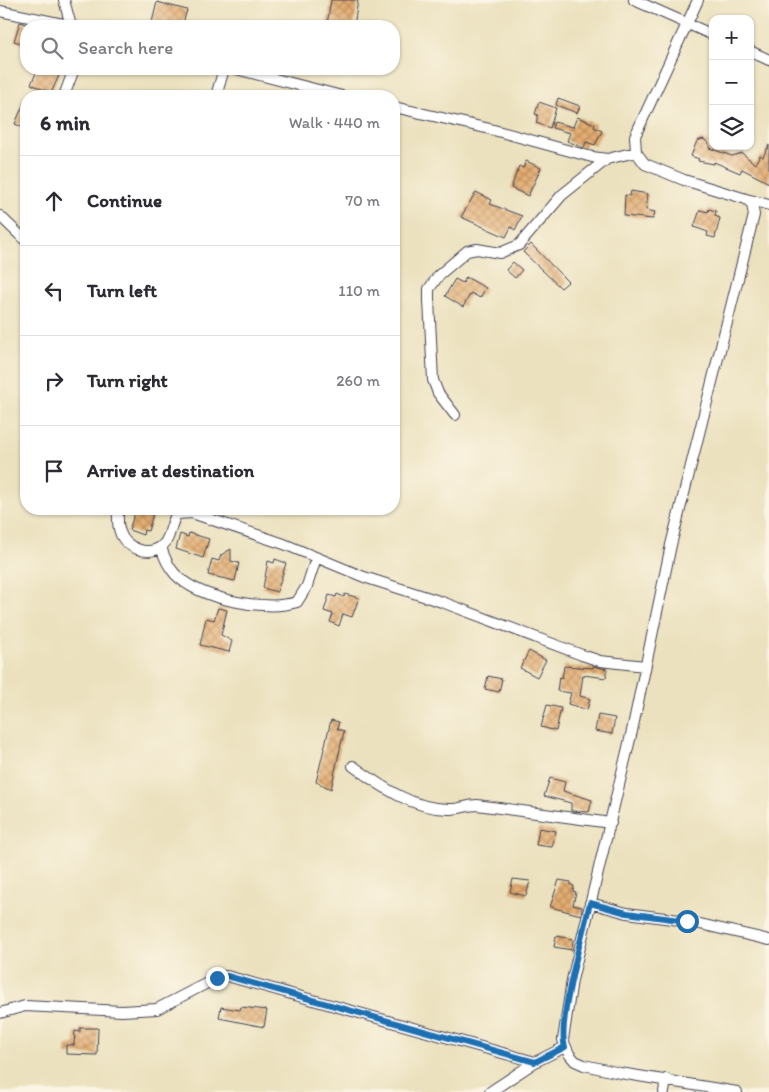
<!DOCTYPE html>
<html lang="en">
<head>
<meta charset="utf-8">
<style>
  :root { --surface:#fff; --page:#f7f7f7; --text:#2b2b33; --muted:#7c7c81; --line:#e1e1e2 }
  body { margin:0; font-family:Itim,sans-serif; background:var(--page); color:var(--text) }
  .controls { position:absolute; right:15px; top:15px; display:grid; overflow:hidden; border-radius:10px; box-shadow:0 1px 4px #0004 }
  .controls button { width:45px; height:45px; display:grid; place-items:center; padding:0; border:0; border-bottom:1px solid var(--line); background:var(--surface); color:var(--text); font:25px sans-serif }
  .stop { position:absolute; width:15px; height:15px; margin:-11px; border:4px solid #1f6fb2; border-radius:50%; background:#fff }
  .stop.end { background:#1f6fb2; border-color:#fff; box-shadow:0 1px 5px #0008 }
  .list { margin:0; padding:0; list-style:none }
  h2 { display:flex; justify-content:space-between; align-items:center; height:65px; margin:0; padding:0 20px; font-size:21px }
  h2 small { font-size:16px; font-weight:400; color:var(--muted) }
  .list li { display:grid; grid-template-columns:32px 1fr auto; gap:15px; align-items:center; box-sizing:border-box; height:90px; padding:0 20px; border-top:1px solid var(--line) }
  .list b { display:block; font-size:19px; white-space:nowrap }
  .list em { font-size:16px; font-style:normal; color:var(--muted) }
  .icon { flex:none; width:28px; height:28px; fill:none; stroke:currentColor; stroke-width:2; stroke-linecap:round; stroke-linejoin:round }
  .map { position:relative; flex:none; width:769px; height:1092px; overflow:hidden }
  .search { position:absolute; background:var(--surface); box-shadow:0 1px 4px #0004; left:20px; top:20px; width:380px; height:55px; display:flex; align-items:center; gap:12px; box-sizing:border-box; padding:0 18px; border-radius:20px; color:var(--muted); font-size:19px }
  .panel { position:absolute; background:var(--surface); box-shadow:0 1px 4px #0004; left:20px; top:90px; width:380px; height:425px; border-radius:20px }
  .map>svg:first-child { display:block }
</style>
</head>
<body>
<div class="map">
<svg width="769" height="1092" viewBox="0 0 769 1092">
  <defs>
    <pattern id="building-cross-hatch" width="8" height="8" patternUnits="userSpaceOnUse" patternTransform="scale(1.25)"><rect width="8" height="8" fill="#e4ad71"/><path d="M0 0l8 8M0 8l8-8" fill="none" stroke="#b88c5e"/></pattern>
  </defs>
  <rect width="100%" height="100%" fill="#fcf5e5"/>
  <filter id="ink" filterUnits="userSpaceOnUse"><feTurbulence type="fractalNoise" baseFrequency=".02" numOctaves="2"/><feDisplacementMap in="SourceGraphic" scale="10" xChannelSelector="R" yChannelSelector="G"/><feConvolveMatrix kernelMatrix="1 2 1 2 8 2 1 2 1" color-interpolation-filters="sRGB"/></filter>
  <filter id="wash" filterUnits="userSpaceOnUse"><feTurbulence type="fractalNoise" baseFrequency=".0096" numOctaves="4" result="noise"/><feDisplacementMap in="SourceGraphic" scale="20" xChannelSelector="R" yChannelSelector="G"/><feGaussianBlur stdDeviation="1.12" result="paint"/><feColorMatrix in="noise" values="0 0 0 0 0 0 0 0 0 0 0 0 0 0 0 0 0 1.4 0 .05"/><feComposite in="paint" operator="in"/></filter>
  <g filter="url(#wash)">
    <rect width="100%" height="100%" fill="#ebe1be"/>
    <g id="blocks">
      <path fill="url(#building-cross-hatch)" d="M331,0H358L354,26L327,24Z
        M157,2L187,10L182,26H151Z
        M20,22L26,24V45L14,41Z
        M38,69H62L51,93L31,84Z
        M26,98V129L15,124Z
        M558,98L580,106L577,113L556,105Z
        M539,102L556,108L550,128L536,123L538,115L535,114Z
        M577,117L595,124L594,127L602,131L595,145L586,142L584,148L567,141L570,133L552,128L554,122L573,127Z
        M703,139L709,143V148L732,156L742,153L755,164L760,155L763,157L769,145V183L742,169L740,173L714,162V164L698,161L699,159L691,156L697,141Z
        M526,161L541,168L528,196L511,188L519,166L523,168Z
        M631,191L648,194L646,210L655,212L653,219L624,216L625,195L630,196Z
        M476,192L492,200L490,204L522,216L515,230L511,227L506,237L461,217Z
        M709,209L716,211L715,216L720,218L715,238L707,236L708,232L694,227L700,210L708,212Z
        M531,244L568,282L561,288L523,252Z
        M513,262L522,270L515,278L506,270Z
        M466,277L486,288L480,298L471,293L463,307L445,296L455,279L463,283Z
        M136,509L153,514L148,531L144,530L143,535L129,530Z
        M189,533L209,539L203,558L176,549L180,534L188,537Z
        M231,549V561L239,563L235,581L208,575L212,559L219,561L221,555Z
        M275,559L286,563L277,592L263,588L268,561L274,563Z
        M337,594L344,597L345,594L359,598L352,617L343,614L339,626L330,622L333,614L324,611L329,595L336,597Z
        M218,608L227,610L221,635L232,641L229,652L200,645L206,618L214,620Z
        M529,651L546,660L537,677L520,668Z
        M564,666L593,668V666L607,669L606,678L583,675L580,696L590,699L587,710L568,704L571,693L557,691L559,677L562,678Z
        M488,676L502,679L499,692L485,689Z
        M547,705L561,708L556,731L541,727Z
        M598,715L615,718L612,734L595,731Z
        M331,720L339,722L337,729L344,731L331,789L316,782Z
        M550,778L565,782L563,791L592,800L589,812L571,811V803L544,796Z
        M539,828L556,831L552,847L536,845Z
        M513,879L530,881L526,896L510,892Z
        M559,880L571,882V885L574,886L573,891L576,892L573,905L582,907L581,915L550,907Z
        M556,936L573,939L572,950L554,947Z
        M221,1007L240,1010L241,1007L267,1010L264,1027L219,1018Z
        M80,1028H98L97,1055L66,1054V1045H74L75,1031L80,1032Z"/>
    </g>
  </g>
  <g filter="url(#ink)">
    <use href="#blocks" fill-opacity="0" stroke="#403f4f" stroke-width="1"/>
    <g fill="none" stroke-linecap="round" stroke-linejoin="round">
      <g stroke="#403f4f" stroke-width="12">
        <path id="minor" d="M64,0L71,26
          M634,0L713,35
          M698,0L635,136L636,152L645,164L684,180L746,199L752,204L754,215L671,545L632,731L572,980L563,1040L569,1054L575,1061L584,1065L620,1073L737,1092
          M0,11L73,26
          M750,51L769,60
          M236,69L342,96
          M64,96L74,69
          M216,96L224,69
          M394,107L490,129L592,157L607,159L636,152
          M746,199L769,205
          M0,216L26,241
          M455,415L438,393L433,380L429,300V289L439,275L467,251L477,249L500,253L519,245L562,195L607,159
          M118,509C118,517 117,525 120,532C125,548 148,557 162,546C171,539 170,523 177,514L192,513L284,544L364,577L442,602L582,655L600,661L645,666
          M161,547C164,557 168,566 175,574C199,599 265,612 297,602L307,586L316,558
          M353,766C382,787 414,810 451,809C460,809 468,805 477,805L611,823
          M590,903L627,913L687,921L769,940
          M0,1013L25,1006L122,1011L157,1009L217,978L227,976L535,1062
          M490,1092L535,1062L565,1047
          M664,1092L666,1079"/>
      </g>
      <use href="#minor" stroke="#fff" stroke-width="10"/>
    </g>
  </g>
  <g fill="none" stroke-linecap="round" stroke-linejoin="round" filter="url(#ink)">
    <path stroke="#1f6fb2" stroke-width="6" d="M217,978L227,976L535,1062L565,1047C557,1023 583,932 590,903L627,913L687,921"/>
  </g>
</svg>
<div class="controls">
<button>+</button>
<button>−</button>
<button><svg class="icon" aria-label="layers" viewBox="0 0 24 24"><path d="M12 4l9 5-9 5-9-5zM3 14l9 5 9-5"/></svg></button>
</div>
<div class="stop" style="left:687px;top:921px"></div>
<div class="stop end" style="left:217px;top:978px"></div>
<div class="search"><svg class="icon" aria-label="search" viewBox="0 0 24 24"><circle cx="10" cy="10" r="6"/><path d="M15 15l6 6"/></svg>Search here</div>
<section class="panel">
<h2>6 min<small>Walk · 440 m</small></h2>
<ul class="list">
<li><svg class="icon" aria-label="ahead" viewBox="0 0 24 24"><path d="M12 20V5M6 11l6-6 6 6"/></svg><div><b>Continue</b></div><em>70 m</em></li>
<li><svg class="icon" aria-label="left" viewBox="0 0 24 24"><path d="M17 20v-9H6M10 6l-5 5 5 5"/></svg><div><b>Turn left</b></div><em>110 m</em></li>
<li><svg class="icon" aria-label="right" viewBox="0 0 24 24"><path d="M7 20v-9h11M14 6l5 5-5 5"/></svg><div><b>Turn right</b></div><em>260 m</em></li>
<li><svg class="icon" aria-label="arrive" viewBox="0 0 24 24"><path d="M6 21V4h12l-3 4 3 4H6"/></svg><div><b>Arrive at destination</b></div></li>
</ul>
</section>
</div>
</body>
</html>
